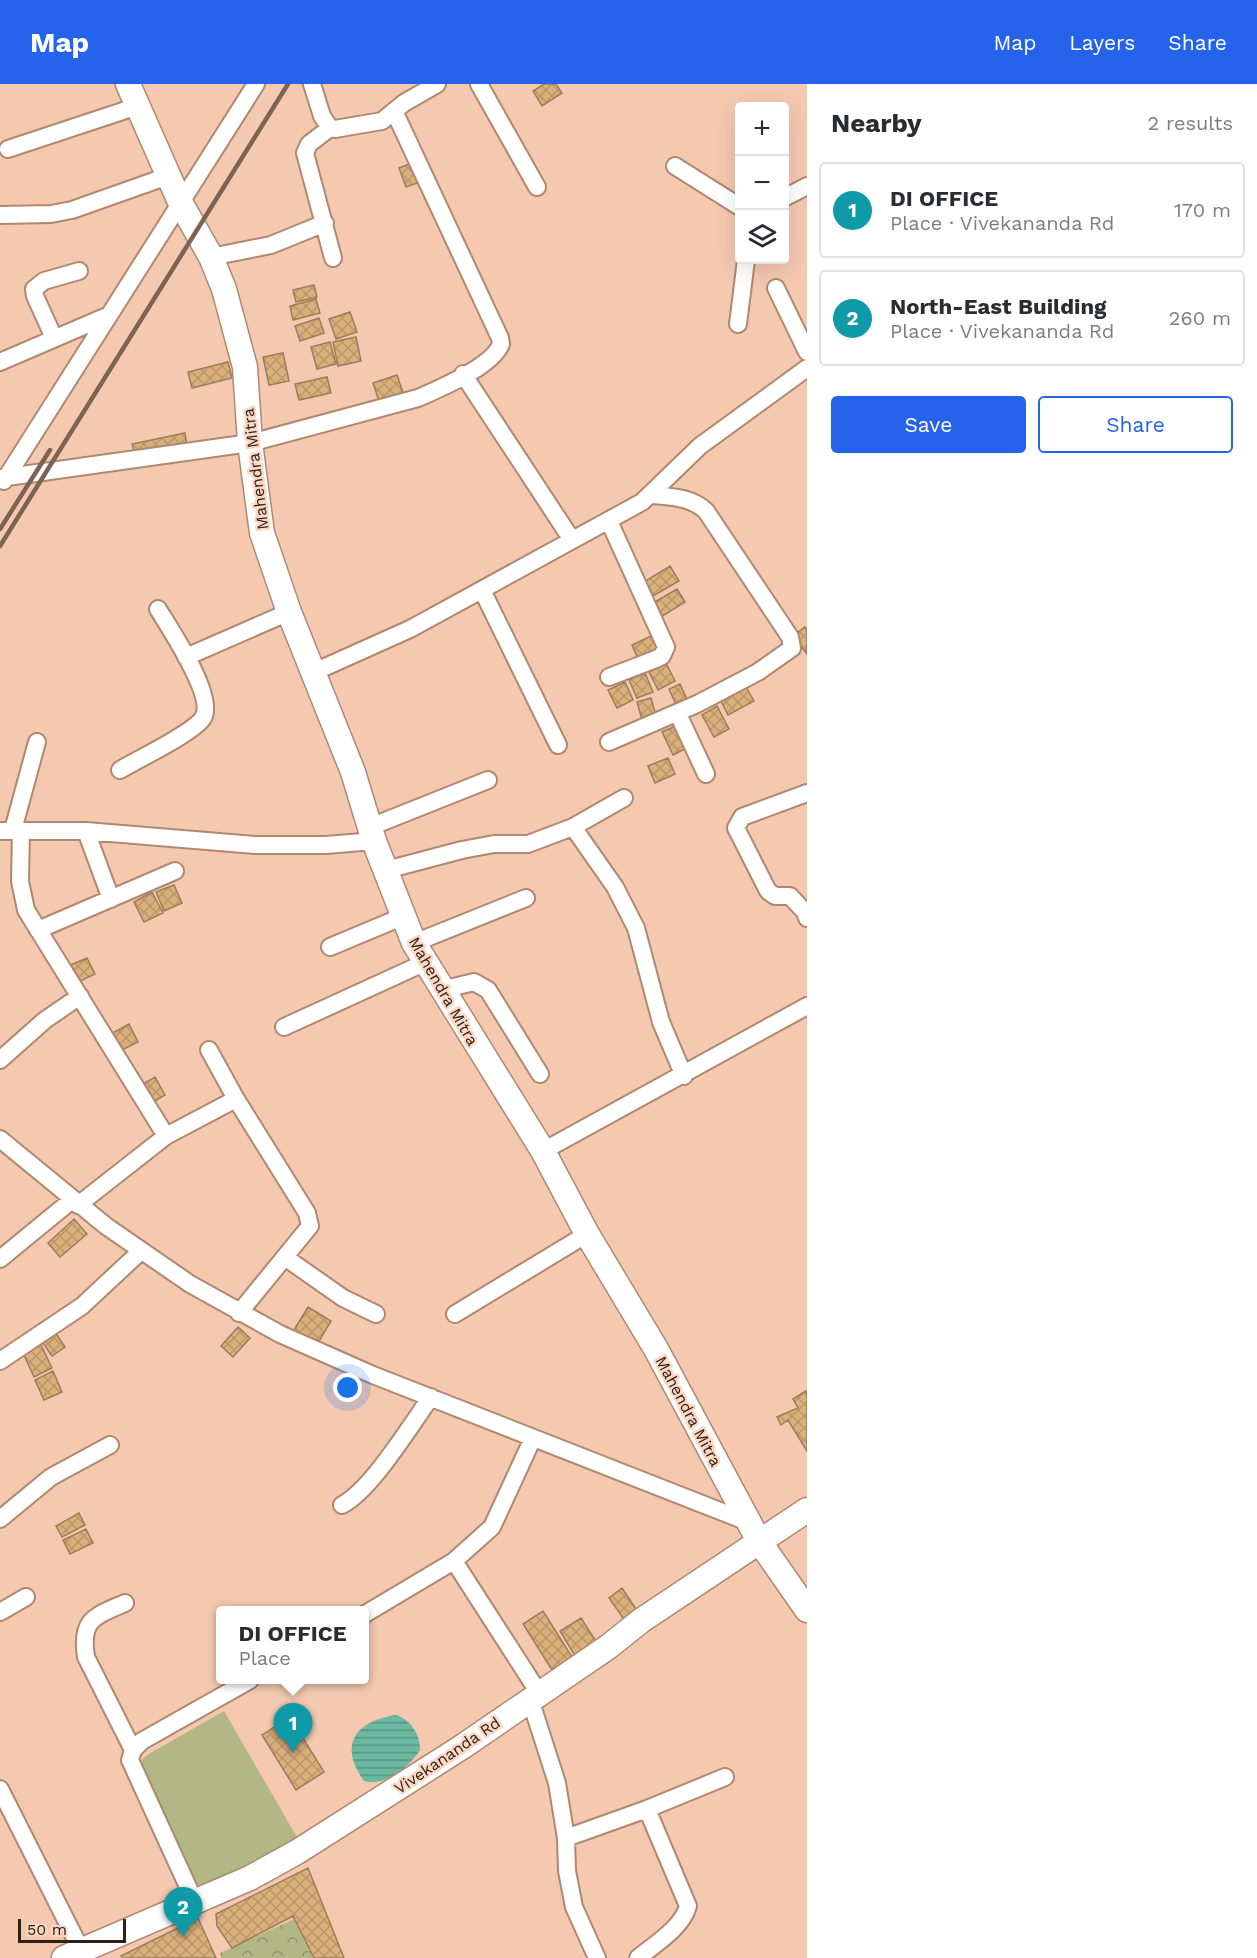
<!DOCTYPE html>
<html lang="en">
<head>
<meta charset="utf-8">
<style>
  :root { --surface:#fff; --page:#f7f7f7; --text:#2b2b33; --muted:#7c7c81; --line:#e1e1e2; --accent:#2563eb }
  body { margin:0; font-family:"Work Sans",sans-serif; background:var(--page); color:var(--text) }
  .controls { position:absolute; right:18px; top:18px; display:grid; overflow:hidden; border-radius:6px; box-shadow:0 6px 24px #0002 }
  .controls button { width:54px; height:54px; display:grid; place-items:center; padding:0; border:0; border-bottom:2px solid var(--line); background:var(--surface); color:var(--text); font:30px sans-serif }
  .scale { position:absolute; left:18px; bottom:15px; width:108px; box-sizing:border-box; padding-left:6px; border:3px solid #302016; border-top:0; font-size:16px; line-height:21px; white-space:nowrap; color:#302016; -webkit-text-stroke:4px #fbd8c4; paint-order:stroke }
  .you { position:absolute; left:348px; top:1304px; width:21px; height:21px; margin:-15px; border:4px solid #fff; border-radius:50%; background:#1a73e8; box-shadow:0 0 0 9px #1a73e833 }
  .badge { display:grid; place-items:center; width:39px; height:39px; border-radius:50%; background:var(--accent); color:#fff; font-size:20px; font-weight:700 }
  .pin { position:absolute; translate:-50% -50px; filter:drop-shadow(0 2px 3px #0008) }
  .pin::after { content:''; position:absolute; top:32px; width:21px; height:18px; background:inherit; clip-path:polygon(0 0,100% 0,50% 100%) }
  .popup { position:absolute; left:216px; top:1522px; width:153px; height:78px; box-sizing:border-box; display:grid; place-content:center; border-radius:6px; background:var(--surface); filter:drop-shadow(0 2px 4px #0005); font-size:20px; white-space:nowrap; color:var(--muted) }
  .popup b { font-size:22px; color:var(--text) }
  .popup::after { content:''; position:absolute; left:50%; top:100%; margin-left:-12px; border:12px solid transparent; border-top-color:var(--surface) }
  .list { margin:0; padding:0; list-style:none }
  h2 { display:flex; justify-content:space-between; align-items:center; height:78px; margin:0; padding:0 24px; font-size:26px }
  h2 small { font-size:20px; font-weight:400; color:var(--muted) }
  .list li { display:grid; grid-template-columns:39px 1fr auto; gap:18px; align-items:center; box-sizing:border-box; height:96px; margin:0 12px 12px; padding:0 12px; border:2px solid var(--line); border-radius:6px }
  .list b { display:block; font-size:22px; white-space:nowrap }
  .list p { margin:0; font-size:20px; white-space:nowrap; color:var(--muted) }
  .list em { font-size:20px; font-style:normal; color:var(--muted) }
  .actions { display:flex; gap:12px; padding:18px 24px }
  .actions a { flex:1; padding:14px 0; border:2px solid var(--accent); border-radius:6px; text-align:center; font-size:21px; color:var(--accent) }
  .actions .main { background:var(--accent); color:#fff }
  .icon { flex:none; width:33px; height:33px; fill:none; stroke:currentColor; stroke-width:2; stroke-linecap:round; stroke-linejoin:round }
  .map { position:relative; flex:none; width:807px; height:1874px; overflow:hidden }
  header { display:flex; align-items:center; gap:36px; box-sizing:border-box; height:84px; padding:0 30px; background:var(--accent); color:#fff }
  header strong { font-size:28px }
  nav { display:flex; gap:33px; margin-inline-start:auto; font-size:21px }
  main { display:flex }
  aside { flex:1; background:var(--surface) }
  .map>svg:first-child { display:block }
</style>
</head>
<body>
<header>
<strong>Map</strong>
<nav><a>Map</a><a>Layers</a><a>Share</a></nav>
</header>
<main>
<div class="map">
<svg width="807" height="1874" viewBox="0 0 807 1874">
  <defs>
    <pattern id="park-crowns" width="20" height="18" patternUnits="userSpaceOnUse" patternTransform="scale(1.5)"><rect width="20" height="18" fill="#b3b685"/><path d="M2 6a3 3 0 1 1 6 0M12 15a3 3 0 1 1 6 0" fill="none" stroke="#92946c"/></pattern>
    <pattern id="water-rules" width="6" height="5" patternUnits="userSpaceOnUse" patternTransform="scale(1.5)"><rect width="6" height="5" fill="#6ab9a0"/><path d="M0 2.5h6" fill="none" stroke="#589681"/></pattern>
    <pattern id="building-cross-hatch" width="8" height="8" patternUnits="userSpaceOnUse" patternTransform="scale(1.5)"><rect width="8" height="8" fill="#dbaf7a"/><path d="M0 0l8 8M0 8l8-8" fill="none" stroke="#bc9669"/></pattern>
  </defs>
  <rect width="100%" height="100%" fill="#f4c9b0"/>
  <path fill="#b3b685" d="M224,1627L298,1755L195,1812L136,1682L147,1671Z"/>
  <path fill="url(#park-crowns)" d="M294,1835L313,1874H221L220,1869Z"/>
  <path fill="url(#water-rules)" d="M396,1631C411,1636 420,1650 420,1666C409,1683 386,1703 364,1697C338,1661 355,1637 396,1631Z"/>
  <path fill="url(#building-cross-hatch)" stroke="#9a7e5c" stroke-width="1.5" d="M544,0H556L562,9L542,22L533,7Z
    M412,79L420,98L406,103L399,84Z
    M314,201L317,213L296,218L293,206Z
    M316,215L320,229L293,236L290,222Z
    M350,228L357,248L336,255L329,235Z
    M319,234L324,249L300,257L295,242Z
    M356,253L361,277L338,282L333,258Z
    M330,258L336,280L317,285L311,263Z
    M283,269L289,297L269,301L263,273Z
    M228,278L232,294L192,304L188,288Z
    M397,291L404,312L380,320L373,299Z
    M327,293L331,309L299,316L295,300Z
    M185,349L187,361L135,371L132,360Z
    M670,482L679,497L653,512L644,498Z
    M677,505L685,518L661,533L653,519Z
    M805,543L807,547V570L793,552Z
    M653,551L662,568L640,579L632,561Z
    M666,579L675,597L658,606L649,588Z
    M645,589L653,608L637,614L629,596Z
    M625,598L633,616L617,624L608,606Z
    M680,600L689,620L678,625L669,605Z
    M746,603L754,617L728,631L721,617Z
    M651,614L657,635L643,639L637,618Z
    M717,622L729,645L714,653L702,631Z
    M678,641L689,663L673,671L662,648Z
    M668,674L675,690L655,699L648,682Z
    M174,801L182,819L164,827L156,808Z
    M152,808L163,829L144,838L134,818Z
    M87,874L95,890L74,900L66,883Z
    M129,940L138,958L116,969L107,952Z
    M155,993L165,1011L148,1021L138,1003Z
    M74,1135L87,1150L60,1173L48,1159Z
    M308,1223L331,1237L318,1259L294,1246Z
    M238,1243L250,1254L233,1273L221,1262Z
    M55,1248L65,1263L52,1272L42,1258Z
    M41,1261L52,1284L34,1293L23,1269Z
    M53,1287L62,1308L44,1316L35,1296Z
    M806,1307L807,1310V1367L788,1336L781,1341L777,1333L798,1324L793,1315Z
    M79,1429L85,1441L62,1453L56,1442Z
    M86,1445L93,1459L70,1470L63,1456Z
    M622,1504L638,1528L625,1537L609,1514Z
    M543,1527L572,1573L552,1586L523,1540Z
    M581,1534L597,1559L575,1572L560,1547Z
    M290,1633L324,1688L296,1706L262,1651Z
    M308,1784L344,1874H314L293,1832L232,1864L217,1842L216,1830Z
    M198,1834L216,1874H123L121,1872Z"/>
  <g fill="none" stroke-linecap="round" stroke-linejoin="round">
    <g stroke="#b08870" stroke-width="20">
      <path id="street" d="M312,0L322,32L330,44L335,45L382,37L404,19L437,0
        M479,0L537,103
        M330,44L309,60L305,69L333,174
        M8,65L138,22
        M675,82L740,123
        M784,114L807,102
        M0,131L51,130L72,126L168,92
        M211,173L271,161L325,139
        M776,204L807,268
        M738,240L746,176
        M54,254L35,212L34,205L44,197L79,187
        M0,278L107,232
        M463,290L572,456
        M0,394L250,359L418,314C439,305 493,282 501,260L500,254L395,29
        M4,397L256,0
        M609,437L666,563L662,572L656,575L609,593
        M482,506L558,661
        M186,573L289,528
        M314,588L410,545L642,418L700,362L807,284
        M678,630L706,690
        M609,658L697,620L758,588L792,564L790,553L706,427C691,413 672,413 652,411
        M120,686C138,675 192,650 203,634C216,613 170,545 158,525
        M807,709L742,733L736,744L768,807L775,812H790L805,828L807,834
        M370,743L488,696
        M573,743L615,803L636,844L661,938L684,992
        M13,746L37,658
        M21,746L20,797L26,826L166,1052
        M0,747H86L255,761H326L374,757
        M86,747L111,815
        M386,786L462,766L494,760H528L573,743L624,714
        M38,846L175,787
        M414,859L526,814
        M330,863L404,832
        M441,906L474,898L488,906L540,990
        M284,943L424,879
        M209,966L236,1015L307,1129L310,1142L239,1229
        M0,976L45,936L80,912
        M0,1055L106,1142L190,1200L280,1250L373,1291L748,1438
        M543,1067L807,922
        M78,1121L166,1052L236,1015
        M286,1174L343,1214L376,1230
        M0,1175L72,1116
        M455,1230L587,1150
        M0,1277L82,1222L141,1167
        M342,1421C372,1405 410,1342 431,1313
        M0,1435L51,1393L110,1361
        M454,1477L539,1609
        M125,1519C95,1532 80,1535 86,1573L133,1666
        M0,1528L26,1513
        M365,1530L454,1477L492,1443L533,1354
        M530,1615L557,1699L566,1754L567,1787L574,1823L597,1874
        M0,1705L81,1866
        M566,1754L647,1725L725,1693
        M194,1816L130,1676L133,1666L142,1657L250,1596
        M638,1874C655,1860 682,1844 688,1822L647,1725"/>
    </g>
    <g stroke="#b08870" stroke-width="27">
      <path id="secondary" d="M128,0L180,118L211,173L224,205L245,283L250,359L262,449L289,528L353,688L374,757L414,859L543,1067L587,1150L656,1265L759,1457L807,1526
        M64,1874L250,1794L297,1768L462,1663L608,1563L642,1536L807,1426"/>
    </g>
    <use href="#street" stroke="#fff" stroke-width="16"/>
    <use href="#secondary" stroke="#fff" stroke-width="24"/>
    <path stroke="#7d6353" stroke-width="4.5" d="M0,445L50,366
      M0,462L288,0"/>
  </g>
  <g text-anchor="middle" stroke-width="5" stroke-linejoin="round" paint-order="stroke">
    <g font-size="16" fill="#302016" stroke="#fbd8c4">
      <text transform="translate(255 385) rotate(-97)" y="6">Mahendra Mitra</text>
      <text transform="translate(444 907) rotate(60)" y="6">Mahendra Mitra</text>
      <text transform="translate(689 1327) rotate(62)" y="6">Mahendra Mitra</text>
      <text transform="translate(447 1671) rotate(-34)" y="6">Vivekananda Rd</text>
    </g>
  </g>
</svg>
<div class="controls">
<button>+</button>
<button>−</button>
<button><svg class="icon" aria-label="layers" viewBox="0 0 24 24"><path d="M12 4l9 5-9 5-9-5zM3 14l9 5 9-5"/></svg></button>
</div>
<div class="scale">50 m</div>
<div class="you"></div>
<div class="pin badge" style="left:293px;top:1669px;background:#0f9aa8">1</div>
<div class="popup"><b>DI OFFICE</b>Place</div>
<div class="pin badge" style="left:183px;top:1853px;background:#0f9aa8">2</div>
</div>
<aside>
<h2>Nearby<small>2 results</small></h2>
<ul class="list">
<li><span class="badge" style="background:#0f9aa8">1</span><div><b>DI OFFICE</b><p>Place · Vivekananda Rd</p></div><em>170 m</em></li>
<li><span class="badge" style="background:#0f9aa8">2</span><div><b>North-East Building</b><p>Place · Vivekananda Rd</p></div><em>260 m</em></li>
</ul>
<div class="actions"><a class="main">Save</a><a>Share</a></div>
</aside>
</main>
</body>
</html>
